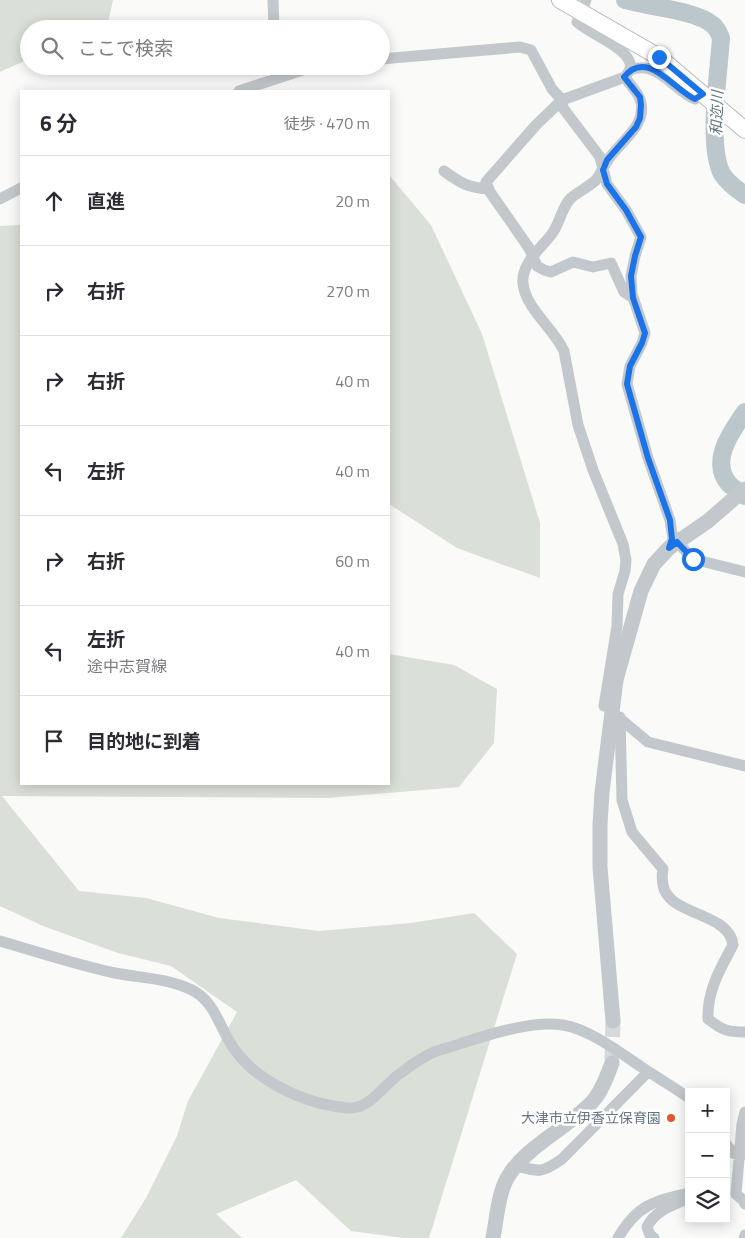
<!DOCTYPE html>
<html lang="ja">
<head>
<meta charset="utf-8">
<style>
  :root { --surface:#fff; --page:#f7f7f7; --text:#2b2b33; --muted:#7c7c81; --line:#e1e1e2 }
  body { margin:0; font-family:"Titillium Web","Noto Sans JP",sans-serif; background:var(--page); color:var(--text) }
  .controls { position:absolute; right:15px; bottom:15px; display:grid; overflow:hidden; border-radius:0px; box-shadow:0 2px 12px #0003 }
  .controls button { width:45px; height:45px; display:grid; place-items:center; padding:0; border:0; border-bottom:1px solid var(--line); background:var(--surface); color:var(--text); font:25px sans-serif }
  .stop { position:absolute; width:15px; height:15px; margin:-11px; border:4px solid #1a73e8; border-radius:50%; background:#fff }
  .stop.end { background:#1a73e8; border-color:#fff; box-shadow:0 1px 5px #0008 }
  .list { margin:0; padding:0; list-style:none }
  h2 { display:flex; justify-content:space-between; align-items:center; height:65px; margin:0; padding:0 20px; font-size:21px }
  h2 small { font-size:16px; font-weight:400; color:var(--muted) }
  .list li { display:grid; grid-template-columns:32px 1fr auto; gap:15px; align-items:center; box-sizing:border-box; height:90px; padding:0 20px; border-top:1px solid var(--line) }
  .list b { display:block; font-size:19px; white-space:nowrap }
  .list p { margin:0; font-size:16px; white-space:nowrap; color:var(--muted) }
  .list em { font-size:16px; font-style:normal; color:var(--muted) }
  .icon { flex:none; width:28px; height:28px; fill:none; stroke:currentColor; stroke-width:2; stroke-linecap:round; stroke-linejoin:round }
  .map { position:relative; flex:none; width:745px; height:1238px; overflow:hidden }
  .search { position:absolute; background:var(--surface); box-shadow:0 2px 12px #0003; left:20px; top:20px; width:370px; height:55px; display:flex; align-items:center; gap:12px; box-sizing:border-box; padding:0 18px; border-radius:28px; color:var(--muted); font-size:19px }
  .panel { position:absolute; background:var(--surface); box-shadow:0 2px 12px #0003; left:20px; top:90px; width:370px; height:695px; border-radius:0px }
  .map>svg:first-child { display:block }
</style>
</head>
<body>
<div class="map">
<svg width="745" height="1238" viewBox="0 0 745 1238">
  <rect width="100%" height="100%" fill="#fafaf8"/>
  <path fill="#dadfd7" d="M0,0H113L108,23L96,29H29V59L0,72Z
    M389,175L431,225L482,334L540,523V578L457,548L389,504Z
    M21,225V784H389V654L454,665L497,689L494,743L459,787L328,798L2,796L79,891L146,898L219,918L319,931L411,923L474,913L517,954L429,1238H404L351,1231L296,1180L216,1214L242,1238H121L146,1198L177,1136L188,1101L237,1012L171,966L118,953L43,926L0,906V226Z"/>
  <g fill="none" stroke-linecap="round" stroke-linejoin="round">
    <path stroke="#bbc7cb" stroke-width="18" d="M625,0C648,7 696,10 713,25C717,28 719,33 721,38C719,72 707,145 722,174C728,183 736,189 745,195
      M745,412C732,431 709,461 729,484C733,488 740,492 745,496"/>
    <path stroke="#d5d9db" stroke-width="15" stroke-dasharray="15 8" stroke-linecap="butt" d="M612,1060L613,1021"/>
    <g stroke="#b3babf" stroke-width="18">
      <path id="secondary" d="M560,0L659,57L745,130"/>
    </g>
    <path stroke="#c3c8cc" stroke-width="11" d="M273,0L274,29
      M586,0L577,22C590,34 626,47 630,63C632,69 628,73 625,77L562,100L536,125L486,182L490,192L529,248L537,266L544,270L551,272L573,262L593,267L611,263L624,292L633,298
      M381,59L520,47L531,50L552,89L562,100L563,108L600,157L607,184L626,210L641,237L635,256L631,276L632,294L645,333L642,343L630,366L627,384L648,458L670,520L673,539L669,548
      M275,66V79
      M630,70C657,59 673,90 695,99L703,94
      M239,91L315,66
      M444,171C460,183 469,188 489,189
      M0,199L21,188
      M677,542L693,559L745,572
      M604,706L617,626L618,594L625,571L626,560L623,544L593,470L578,425L564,351C554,329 525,308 523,283C521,264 541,248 551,235C560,224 561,208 571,198C579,191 589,187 596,180C601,174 603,167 608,160C620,141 649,125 640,99C637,91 629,84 625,77
      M617,716L648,742L745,766
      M620,717L622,800L632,832L663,869C662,874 662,880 663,885C668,916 730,912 733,945C720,969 707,991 708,1019C722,1030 727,1032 745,1032
      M0,941C38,952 76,965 115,973C140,978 168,978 192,990C212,1000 218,1021 228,1039C250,1080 304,1104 348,1108C370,1110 385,1083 402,1072C411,1065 422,1058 432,1053C441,1049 452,1047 462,1043C491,1034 533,1020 563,1025C590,1029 623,1055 646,1070C660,1079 675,1088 689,1098
      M745,1112L742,1124L736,1194L743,1200L745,1204
      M726,1144L733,1153L740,1156L745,1154
      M516,1166C540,1172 542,1173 562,1159L648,1072
      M618,1238C637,1205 654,1201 689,1193
      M654,1238L650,1235L647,1227C655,1211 671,1206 687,1199
      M744,1238L745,1235"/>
    <path stroke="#c3c8cc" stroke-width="15" d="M613,1021L600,867V825L602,792L616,680L641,591L654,564L669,548L708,521L745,489
      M493,1238C497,1218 498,1192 509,1175C527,1146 569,1127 593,1101C602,1091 607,1076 612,1063"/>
    <use href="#secondary" stroke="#fff" stroke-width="16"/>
  </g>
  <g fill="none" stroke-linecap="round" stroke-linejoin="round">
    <path stroke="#1a73e8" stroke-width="6" d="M659,57L703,94L695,99C674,90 647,48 624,77L640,97L641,105L640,118L636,127L607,160L603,170L607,184L626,210L641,237L635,256L631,276L633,298L645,333L642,343L630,366L627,384L648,458L670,520L672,539L669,548L677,542L693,559"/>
  </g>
  <circle fill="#e4572e" stroke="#fff" stroke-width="2" cx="671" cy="1118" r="5"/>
  <g text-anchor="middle" stroke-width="5" stroke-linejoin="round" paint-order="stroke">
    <g font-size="14" fill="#657683" stroke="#fff" text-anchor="end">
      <text x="661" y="1123">大津市立伊香立保育園</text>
    </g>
    <g font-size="15" font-style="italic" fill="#60757c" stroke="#fff">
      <text transform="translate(717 113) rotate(-88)" y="5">和迩川</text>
    </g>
  </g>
</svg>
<div class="controls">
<button>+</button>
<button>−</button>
<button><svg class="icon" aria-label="layers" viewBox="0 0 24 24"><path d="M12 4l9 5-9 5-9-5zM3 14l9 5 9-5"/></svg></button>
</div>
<div class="stop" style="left:693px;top:559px"></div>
<div class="stop end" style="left:659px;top:57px"></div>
<div class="search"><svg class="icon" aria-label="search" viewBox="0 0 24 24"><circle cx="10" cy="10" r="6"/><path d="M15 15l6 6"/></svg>ここで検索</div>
<section class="panel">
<h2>6 分<small>徒歩 · 470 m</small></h2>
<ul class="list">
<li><svg class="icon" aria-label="ahead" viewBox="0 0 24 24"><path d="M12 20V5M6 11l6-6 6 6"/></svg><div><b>直進</b></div><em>20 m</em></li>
<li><svg class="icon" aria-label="right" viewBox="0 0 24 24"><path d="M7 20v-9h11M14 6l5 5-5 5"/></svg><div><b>右折</b></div><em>270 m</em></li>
<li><svg class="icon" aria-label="right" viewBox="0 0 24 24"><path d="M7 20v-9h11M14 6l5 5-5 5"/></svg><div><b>右折</b></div><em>40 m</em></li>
<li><svg class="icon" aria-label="left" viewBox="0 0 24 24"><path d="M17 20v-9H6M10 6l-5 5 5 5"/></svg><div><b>左折</b></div><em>40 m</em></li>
<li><svg class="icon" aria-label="right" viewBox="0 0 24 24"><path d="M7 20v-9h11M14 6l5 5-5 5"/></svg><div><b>右折</b></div><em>60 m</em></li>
<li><svg class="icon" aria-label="left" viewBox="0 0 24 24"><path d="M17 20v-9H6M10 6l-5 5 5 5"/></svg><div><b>左折</b><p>途中志賀線</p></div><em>40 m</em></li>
<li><svg class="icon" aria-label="arrive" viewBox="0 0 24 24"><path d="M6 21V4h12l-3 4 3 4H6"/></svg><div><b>目的地に到着</b></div></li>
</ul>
</section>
</div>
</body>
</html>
